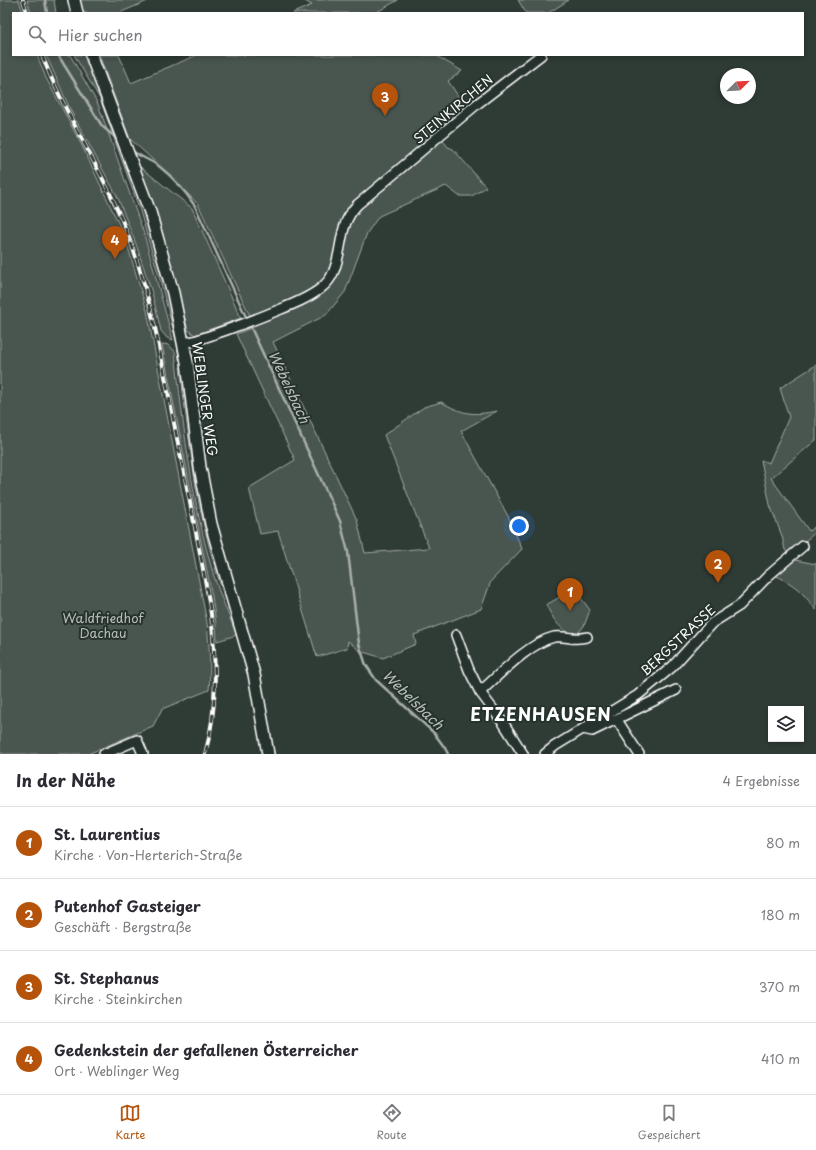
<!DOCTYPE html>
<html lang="de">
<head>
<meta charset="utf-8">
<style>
  :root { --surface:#fff; --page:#f2f2f3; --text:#2b2b33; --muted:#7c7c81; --line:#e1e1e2; --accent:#b45309 }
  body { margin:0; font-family:"Playpen Sans",sans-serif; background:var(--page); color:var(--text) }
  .controls { position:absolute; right:12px; bottom:12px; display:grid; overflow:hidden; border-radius:0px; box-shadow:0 2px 6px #0003 }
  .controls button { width:36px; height:36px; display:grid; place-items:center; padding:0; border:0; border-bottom:1px solid var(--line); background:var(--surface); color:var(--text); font:20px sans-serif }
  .compass { position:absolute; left:720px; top:68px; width:36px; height:36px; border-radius:50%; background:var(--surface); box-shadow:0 2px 6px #0003; rotate:66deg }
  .you { position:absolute; left:519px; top:526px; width:14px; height:14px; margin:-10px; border:3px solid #fff; border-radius:50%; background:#1a73e8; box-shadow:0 0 0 6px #1a73e833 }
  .badge { display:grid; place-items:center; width:26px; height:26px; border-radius:50%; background:var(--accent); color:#fff; font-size:13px; font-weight:700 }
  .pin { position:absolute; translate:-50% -33px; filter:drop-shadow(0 1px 2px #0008) }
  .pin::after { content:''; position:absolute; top:21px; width:14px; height:12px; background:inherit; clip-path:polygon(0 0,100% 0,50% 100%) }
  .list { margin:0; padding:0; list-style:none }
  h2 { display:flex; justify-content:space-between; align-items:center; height:52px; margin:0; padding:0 16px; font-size:17px }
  h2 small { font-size:13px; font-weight:400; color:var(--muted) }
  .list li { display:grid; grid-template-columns:26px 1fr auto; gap:12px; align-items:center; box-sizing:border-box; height:72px; padding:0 16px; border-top:1px solid var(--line) }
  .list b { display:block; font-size:15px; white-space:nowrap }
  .list p { margin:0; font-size:13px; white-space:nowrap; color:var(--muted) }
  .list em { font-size:13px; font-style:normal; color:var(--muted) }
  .icon { flex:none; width:22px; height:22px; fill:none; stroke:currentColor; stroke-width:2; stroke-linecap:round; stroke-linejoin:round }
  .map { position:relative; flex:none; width:816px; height:754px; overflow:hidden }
  .search { position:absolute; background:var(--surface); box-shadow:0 2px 6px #0003; left:12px; right:12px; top:12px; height:44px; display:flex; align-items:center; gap:10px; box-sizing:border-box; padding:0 14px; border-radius:0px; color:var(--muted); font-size:15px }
  .sheet { height:340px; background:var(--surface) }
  nav { display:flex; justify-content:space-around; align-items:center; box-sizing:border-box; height:56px; border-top:1px solid var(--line); background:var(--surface); font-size:11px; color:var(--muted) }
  nav a { display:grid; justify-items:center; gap:2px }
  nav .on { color:var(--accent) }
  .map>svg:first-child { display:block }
</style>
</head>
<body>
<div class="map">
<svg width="816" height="754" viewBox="0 0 816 754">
  <rect width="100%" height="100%" fill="#2f3b35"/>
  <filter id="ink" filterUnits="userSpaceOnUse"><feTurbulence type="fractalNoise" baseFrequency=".025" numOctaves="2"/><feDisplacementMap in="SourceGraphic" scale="8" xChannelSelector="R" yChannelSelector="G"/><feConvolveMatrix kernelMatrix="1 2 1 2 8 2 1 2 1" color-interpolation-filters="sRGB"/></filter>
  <g filter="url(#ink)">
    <path fill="#4a544f" stroke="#a4aaa7" d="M0,0H19L23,13H13V55H37L46,78L82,146L125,237L147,311L207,623C209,646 211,667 209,690L162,709L153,726L88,754H2L0,750Z
      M27,0H54L56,13H31Z
      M79,0H150L119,13H84Z
      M303,0H398L375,13H293L312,5Z
      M518,0H569L548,13H526Z
      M46,55H70L98,104L144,234L173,340L167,338L161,331L152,293L136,244L117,196L71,111Z
      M74,55H87L149,221L165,280L181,359L179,360L177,344L160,280L139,208L100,99Z
      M99,55H119L131,83L197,55H435L462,71L448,81L469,112L441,138L448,147L453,149L486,187L472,196H459L446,186L379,216L367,233L345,292L326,315L273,342L357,520L365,553L429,548L384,435L424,407L441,402C463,414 472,416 497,411L461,431L509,518L522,549L491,581L481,609L414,635L416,644L383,658L360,651L348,641L347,648L317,657L278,531L260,534L249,488L295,460L236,334L254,327L253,318L249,314L198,204L163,169L130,139Z
      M139,166L192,208L241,318L195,335L188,330L155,211Z
      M165,344L168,345L175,351C183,426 192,503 214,576C220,596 229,616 237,635L217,641L216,624L212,596L162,345Z
      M816,365V440L771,478L809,531L816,526V532L789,554L785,550L782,536L770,505L761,460L769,463L789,417L780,388Z
      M180,367H182L226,597L224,596C210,554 199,511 193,468C188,434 184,401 180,367Z
      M790,559L816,564V610C801,590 795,585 773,574Z
      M574,589L590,610L584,626L578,633C561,635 553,618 546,605Z"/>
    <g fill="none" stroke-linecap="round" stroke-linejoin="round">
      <path stroke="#a9afac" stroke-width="2.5" d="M45,0L47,13
        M58,55L102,126L117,139
        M131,150C140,157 151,160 160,167C174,178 185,191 195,206L340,521L348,552L359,644L366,665L376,680L434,733L445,748L448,754"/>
      <g stroke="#fff" stroke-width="12">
        <path id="minor" d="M184,343L194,341C222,332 249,322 276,311C291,305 307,299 320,289C325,285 331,278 333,273C344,248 337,227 357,205L477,104L541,55
          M456,635L469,670L480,692L504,724L523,754
          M480,692C499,675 529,643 554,637C566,635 572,641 587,637
          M617,720L639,754
          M583,729L592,731L676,690
          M104,754L137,740L143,754
          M545,754L555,746L638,695L672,667L712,623L739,606L768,576L803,546"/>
      </g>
      <g stroke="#fff" stroke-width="14">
        <path id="tertiary" d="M74,0L77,13
          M91,55L150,212L173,293L187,362L200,467L211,524L254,674L268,754"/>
      </g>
      <use href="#minor" stroke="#26332d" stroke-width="9"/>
      <use href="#tertiary" stroke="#26332d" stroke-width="11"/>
      <g stroke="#fff" stroke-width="4">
        <path id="rail" d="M23,0L27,13
          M42,55C67,121 109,179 132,246C153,305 163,367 175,428C187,490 201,552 211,614C216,661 218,709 205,754"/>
      </g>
      <use href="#rail" stroke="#26332d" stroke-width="2.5" stroke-dasharray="8" stroke-linecap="butt"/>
    </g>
  </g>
  <g text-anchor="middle" stroke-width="4" stroke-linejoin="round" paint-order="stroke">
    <g font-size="13" fill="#fff" stroke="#26332d">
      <text transform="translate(453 109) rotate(-40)" y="5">STEINKIRCHEN</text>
      <text transform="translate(205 399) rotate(82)" y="5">WEBLINGER WEG</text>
      <text transform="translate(678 640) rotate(-43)" y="5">BERGSTRASSE</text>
    </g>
    <g font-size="13" fill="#b7bbb9" stroke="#26332d">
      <text x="103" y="623">Waldfriedhof<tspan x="103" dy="15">Dachau</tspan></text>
    </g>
    <g font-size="14" font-style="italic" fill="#b8bcba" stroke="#26332d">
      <text transform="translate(289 387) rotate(65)" y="5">Webelsbach</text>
      <text transform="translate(413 700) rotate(44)" y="5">Webelsbach</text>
    </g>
    <g font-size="17" font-weight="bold" letter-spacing="1" fill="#fff" stroke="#26332d">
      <text x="541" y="721">ETZENHAUSEN</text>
    </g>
  </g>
</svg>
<div class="controls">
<button><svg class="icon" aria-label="layers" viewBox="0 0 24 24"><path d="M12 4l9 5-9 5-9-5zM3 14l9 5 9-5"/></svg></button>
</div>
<svg class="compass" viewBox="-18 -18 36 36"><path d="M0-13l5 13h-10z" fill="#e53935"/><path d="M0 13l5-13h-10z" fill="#7c7c81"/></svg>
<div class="you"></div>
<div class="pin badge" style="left:570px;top:611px">1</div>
<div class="pin badge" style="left:718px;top:583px">2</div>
<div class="pin badge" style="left:385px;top:116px">3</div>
<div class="pin badge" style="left:115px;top:259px">4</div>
<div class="search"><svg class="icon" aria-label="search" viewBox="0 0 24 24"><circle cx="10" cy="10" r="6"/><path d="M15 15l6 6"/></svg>Hier suchen</div>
</div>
<section class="sheet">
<h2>In der Nähe<small>4 Ergebnisse</small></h2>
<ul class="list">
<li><span class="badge">1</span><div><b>St. Laurentius</b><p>Kirche · Von-Herterich-Straße</p></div><em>80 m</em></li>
<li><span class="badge">2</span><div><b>Putenhof Gasteiger</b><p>Geschäft · Bergstraße</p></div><em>180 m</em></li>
<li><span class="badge">3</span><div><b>St. Stephanus</b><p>Kirche · Steinkirchen</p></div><em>370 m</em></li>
<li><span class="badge">4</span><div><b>Gedenkstein der gefallenen Österreicher</b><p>Ort · Weblinger Weg</p></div><em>410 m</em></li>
</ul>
</section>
<nav>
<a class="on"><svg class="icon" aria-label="map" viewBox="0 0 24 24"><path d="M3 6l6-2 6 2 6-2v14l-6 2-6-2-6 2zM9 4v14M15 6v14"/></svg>Karte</a>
<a><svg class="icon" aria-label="directions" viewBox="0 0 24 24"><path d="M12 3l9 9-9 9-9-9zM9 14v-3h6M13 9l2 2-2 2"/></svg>Route</a>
<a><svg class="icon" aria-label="saved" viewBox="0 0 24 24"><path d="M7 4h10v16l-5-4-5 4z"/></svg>Gespeichert</a>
</nav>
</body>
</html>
